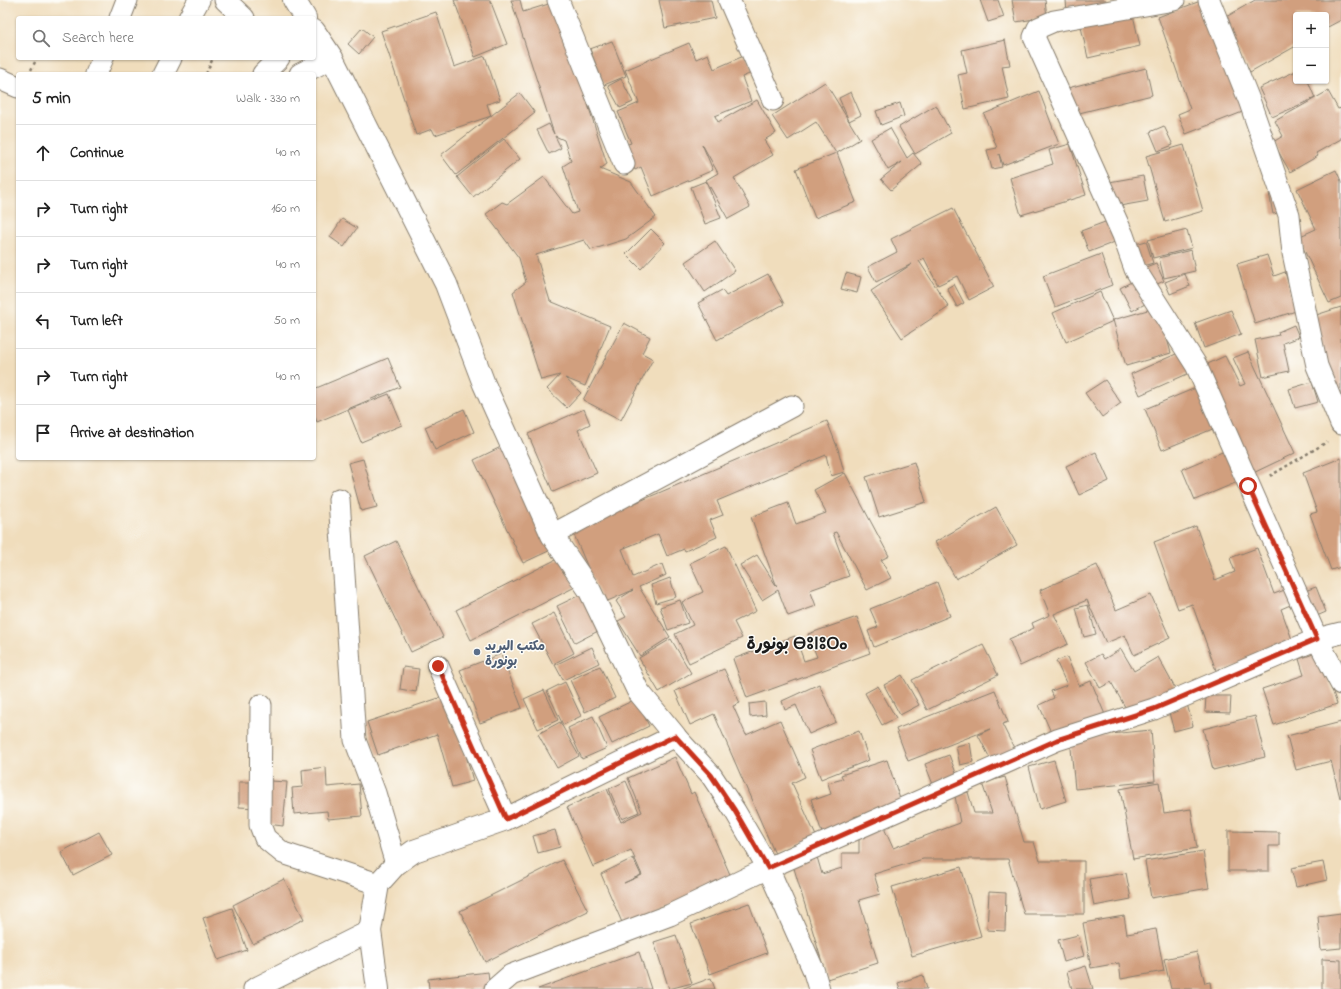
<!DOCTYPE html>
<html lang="en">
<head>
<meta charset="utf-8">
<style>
  :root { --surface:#fff; --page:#f6f6f6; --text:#222; --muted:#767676; --line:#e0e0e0 }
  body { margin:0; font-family:"Indie Flower","Playpen Sans Arabic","Noto Sans Tifinagh",sans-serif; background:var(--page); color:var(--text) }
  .controls { position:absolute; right:12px; top:12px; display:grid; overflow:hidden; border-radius:4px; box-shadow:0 1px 3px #0004 }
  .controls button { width:36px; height:36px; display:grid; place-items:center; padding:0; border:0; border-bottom:1px solid var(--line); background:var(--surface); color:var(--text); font:20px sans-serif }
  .stop { position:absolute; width:12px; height:12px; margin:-9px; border:3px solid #c8321e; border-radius:50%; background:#fff }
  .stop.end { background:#c8321e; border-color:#fff; box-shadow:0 1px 4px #0008 }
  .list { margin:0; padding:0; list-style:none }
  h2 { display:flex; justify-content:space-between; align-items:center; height:52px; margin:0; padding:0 16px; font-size:17px }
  h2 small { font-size:13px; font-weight:400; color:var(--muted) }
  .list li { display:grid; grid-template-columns:26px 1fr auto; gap:12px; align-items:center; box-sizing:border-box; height:56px; padding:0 16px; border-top:1px solid var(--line) }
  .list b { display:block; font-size:15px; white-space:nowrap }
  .list em { font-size:13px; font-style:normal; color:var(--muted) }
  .icon { flex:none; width:22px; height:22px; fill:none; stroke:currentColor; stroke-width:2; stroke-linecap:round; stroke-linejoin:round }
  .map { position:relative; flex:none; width:1341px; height:989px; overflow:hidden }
  .search { position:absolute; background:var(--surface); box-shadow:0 1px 3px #0004; left:16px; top:16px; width:300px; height:44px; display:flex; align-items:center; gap:10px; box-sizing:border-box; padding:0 14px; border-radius:4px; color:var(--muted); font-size:15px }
  .panel { position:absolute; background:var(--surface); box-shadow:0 1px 3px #0004; left:16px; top:72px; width:300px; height:388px; border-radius:4px }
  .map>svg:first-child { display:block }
</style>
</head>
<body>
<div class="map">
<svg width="1341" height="989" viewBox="0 0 1341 989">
  <rect width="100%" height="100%" fill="#fdfcf7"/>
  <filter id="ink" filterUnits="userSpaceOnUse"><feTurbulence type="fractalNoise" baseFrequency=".025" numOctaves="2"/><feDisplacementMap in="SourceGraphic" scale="8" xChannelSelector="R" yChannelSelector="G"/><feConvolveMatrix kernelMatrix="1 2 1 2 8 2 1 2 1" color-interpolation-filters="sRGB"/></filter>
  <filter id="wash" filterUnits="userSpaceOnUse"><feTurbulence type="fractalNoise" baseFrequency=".012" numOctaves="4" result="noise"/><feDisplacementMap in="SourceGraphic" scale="16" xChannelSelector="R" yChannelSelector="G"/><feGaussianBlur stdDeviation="0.9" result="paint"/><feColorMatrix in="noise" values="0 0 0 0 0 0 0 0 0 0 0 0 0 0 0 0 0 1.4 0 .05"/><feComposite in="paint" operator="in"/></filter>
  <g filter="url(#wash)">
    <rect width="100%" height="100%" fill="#f0ddbc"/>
    <g id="blocks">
      <path fill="#d19f7e" d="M454,0H490L507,44L475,57Z
        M511,0H520L523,12L555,2L607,164L600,169L631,182L656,217L626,239L591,250L584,240L536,255L550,301L610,326L585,386L565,378L581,393L567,408L547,389L560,375L541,380L513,292L526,282L519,258L486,214L502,202L507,204L544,177L572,214L578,212L563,166L571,161L564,140L555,136L561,148L549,154L537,130L549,124L554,134Z
        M659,0H711L715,18L665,28Z
        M980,0H998L1004,17L988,22Z
        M1012,0H1045L1047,17L1016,22Z
        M1066,0H1106L1107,8L1067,12Z
        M1203,0L1245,111L1186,134L1178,114L1190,109L1158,17Z
        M1255,0H1341V20L1326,28V15H1296V46L1250,72L1221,20Z
        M436,12L454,67L485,56L500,100L487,104L491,116L435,135L432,129L416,135L381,31Z
        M1133,15L1140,46L1088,58L1081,27Z
        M362,28L373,37L359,54L348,44Z
        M1005,40L1010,65L1002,66L1009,99L965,109L958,75L967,73L962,50Z
        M612,41L626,76L604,85L590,49Z
        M689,43L696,59L708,54L714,69L746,55L754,72L742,77L751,101L715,116L718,122L757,100L776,133L764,140L773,155L734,178L750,207L728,219L706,180L718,173L702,144L713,170L653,196L641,167L635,170L625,145L631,143L618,112L639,103L625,70Z
        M1146,68L1152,95L1071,115L1064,89Z
        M1296,71V81H1308L1315,98L1272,117L1259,88Z
        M621,79L633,102L620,108L608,86Z
        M825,82L860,139L837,153L856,202L815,218L796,169L836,153L816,122L788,140L772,116Z
        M1039,91L1059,144L1003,165L999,154L1002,167L992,169L987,150L997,148L984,114Z
        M1328,91L1338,109L1341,108V139L1316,153L1318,156L1290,172L1273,142L1283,136L1275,121Z
        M851,92L861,115L849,121L839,98Z
        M520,93L535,113L456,175L441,155Z
        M900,103L904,116L881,125L876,111Z
        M936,105L951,133L915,154L899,127Z
        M1164,126L1173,145L1158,151L1150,132Z
        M890,128L907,158L913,153L922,164L891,190L881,179L902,162L888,170L871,139Z
        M504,139L520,159L473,197L457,177Z
        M1070,144L1086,195L1021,215L1010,178L1053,164L1049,150Z
        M1184,145L1203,211L1165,222L1146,156Z
        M1336,170L1341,181V298L1329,303L1298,237L1316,229L1297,189Z
        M1143,176L1148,201L1114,207L1109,182Z
        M706,181L721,218L705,224L691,187Z
        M1280,191L1284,212L1273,214L1269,193Z
        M953,208L994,287L969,300L957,276L938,285L924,258L919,261L949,307L902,338L871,291L912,264L876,282L868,267L897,252L891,239Z
        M342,219L357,228L344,247L330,237Z
        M1113,219L1120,240L1089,252L1081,231Z
        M651,229L665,243L641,269L626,254Z
        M1187,230L1192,248L1153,258L1148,240Z
        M715,241L735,271L705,292L685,262Z
        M1146,241L1153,263L1136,268L1129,246Z
        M1191,250L1195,271L1164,278L1159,258Z
        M1101,254L1112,285L1055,307L1043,276Z
        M1267,255L1274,276L1285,272L1296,311L1255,324L1237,264Z
        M1156,263L1164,281L1148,288L1141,269Z
        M846,273L861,277L857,293L841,289Z
        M768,274L784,304L717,340L698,303L722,290L726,296Z
        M1185,274L1190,286L1170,294L1165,282Z
        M1133,281L1145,304L1132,311L1120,288Z
        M954,284L964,303L957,307L947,288Z
        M1100,292L1113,321L1066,342L1053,313Z
        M1158,307L1171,353L1126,366L1113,320Z
        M1341,307V413L1310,317Z
        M1231,310L1241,334L1204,348L1195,323Z
        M624,323L650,337L642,353L653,359L621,420L583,400Z
        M1294,325L1299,337L1283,343L1289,371L1263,377L1255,340L1279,335L1278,332Z
        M1185,350L1194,371L1140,395L1131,374Z
        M1248,352L1295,453L1249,475L1199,368L1225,356L1240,386L1245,384L1233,358Z
        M388,358L400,387L317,422L314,414V389Z
        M1105,380L1121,403L1102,417L1085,393Z
        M1312,382L1318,402L1295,408L1289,389Z
        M1198,387L1215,428L1162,450L1145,409Z
        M389,394L402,425L361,442L348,410Z
        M464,409L474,432L435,450L425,427Z
        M584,409L590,424L578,430L597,473L553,492L528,434Z
        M827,421L838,449L844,472L831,476L826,455L717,501L723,515L710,520L717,537L685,551L684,549L667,556L658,534L622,549L633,577L662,564L666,575L639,587L670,637L640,656L618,621L626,617L616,601L633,590L603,603L572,530Z
        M505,445L555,548L523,563L474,460Z
        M1227,450L1240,481L1195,500L1182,469Z
        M1096,452L1109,481L1079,495L1066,466Z
        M1341,458V567L1331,570L1310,514L1317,512L1303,473Z
        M363,459L377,507L361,511L348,463Z
        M914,462L926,502L879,517L866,477Z
        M845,473L889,556L881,560L891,578L867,590L836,532L833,533L849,576L810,590L816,606L788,616L778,590L762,600L740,565L757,555L777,587L751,517L788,503L796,524L826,513L814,490Z
        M996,507L1017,545L956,579L935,542Z
        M1196,526L1215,580L1235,572L1230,558L1257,548L1274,594L1290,588L1295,603L1281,609L1294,645L1217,673L1192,604L1178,609L1154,542Z
        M396,541L443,637L411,652L365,556Z
        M726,546L756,611L734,622L742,638L689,663L675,634L693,625L682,602L703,592L690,563Z
        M561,557L575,587L471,640L456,610Z
        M1097,565L1116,610L1151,595L1170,638L1134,655L1125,635L1106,643L1087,600L1054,614L1068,644L1020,666L1009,639L1034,628L1032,623L1050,615L1040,590Z
        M670,578L676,597L656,603L651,585Z
        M937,582L950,616L874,647L868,631L878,627L870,609Z
        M1316,587L1326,612L1312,618L1302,592Z
        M582,594L600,630L575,643L557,606Z
        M680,600L688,623L668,630L660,607Z
        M1088,605L1096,634L1084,637L1076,608Z
        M554,613L574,653L553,664L532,624Z
        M857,617L870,653L747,698L733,659L795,636L804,661L817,657L808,634Z
        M671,639L691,673L659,692L639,658Z
        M983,645L998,675L927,710L912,680Z
        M592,647L599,663L563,680L555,665Z
        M1121,649L1134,671L1158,657L1175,688L1129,714L1111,682L1100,688L1086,662L1101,654L1104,659Z
        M1319,652L1337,704L1274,725L1262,689L1304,675L1299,659Z
        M501,654L522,708L480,723L460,670Z
        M1067,657L1079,686L1091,681L1106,717L1054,739L1039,705L1054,698L1051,691L1067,685L1056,661Z
        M600,666L615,698L585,712L570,680Z
        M403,667L419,669L416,692L400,689Z
        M724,669L740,703L733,706L746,735L780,720L805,777L792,783L816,836L775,854L714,714L690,725L675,691Z
        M902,675L919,705L900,715L884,685Z
        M565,682L581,716L563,725L547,691Z
        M819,684L836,722L809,734L796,705L785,710L782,701Z
        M878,686L896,718L882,725L865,693Z
        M544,690L558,720L538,729L524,699Z
        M995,690L1008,722L1002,724L1016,752L993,764L978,735L990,729L908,761L896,729Z
        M1206,696H1231L1230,713L1205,712Z
        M442,697L452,727L458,726L473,781L452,787L437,734L378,755L367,722Z
        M636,699L649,726L612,744L599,717Z
        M765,702L766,715L750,717L749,704Z
        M1187,704L1193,726L1174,731L1168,709Z
        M593,716L607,748L582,759L568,728Z
        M1255,716L1265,757L1213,770L1203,729Z
        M560,722L579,756L557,768L538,734Z
        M1341,722V798H1340L1331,761L1296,770L1287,736Z
        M1151,730L1155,781L1075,789L1070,738Z
        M859,731L869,760L821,779L810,750Z
        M970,743L973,762L960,765L956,746Z
        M949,755L958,778L934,787L925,764Z
        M675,757L691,794L694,792L732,879L624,927L601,874L633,858L641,875L624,883L642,875L631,850L593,867L567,807L607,789L621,822L642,812L628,778Z
        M887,760L901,802L854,817L855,822L822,833L811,799L817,797V799L831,794L828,783L843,779L841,775Z
        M1054,760L1066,801L1040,809L1029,767Z
        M326,767L327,787L359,784L362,816L328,819L327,811L294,814L292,788L303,787L302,770Z
        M1005,777L1024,842H1034L1040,861H1084V914H1024L1008,859H923L874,874L880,894L859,900L878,963L827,979L793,865L817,857L822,874L842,868V853H859V835L884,828L893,848L960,823L955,796L968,792L974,813H992L982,783Z
        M271,781L287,782L283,826L267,824Z
        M626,781L639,812L622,819L609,789Z
        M239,782H257V808L239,807Z
        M1159,782L1164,813L1191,809L1197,848L1133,859L1120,789Z
        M555,830L560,847L538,853L533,836Z
        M1228,831L1279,832V846H1269V871H1228Z
        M99,832L112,855L73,875L61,852Z
        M1203,851L1209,888L1151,898L1145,861Z
        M562,860L588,911L485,962L460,911Z
        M1323,862L1327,880L1296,887L1291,868Z
        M961,867L981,936L912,956L892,887Z
        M1126,873L1131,899L1094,906L1089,879Z
        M284,879L304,919L253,944L233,905Z
        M989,892L1006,893L1005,931L987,930Z
        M749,903L767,953L710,974L691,924Z
        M232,908L247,950L218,960L203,918Z
        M1341,913V948L1321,950L1318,916Z
        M1124,916L1127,934L1156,929L1164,971L1121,979L1119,963L1091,968L1083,923Z
        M676,935L692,983L669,989L654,942Z
        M1078,935L1084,956L1064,962L1058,940Z
        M639,952L651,989H538Z
        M1197,952L1205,983L1210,982L1211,989H1171L1164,959Z
        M1322,959L1341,960V989H1322Z
        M1086,966L1093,989H1072L1067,972Z
        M488,972L490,989H429L428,979Z
        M923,975L927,989H900L898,983Z
        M711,978L715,989H681Z"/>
    </g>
  </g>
  <g filter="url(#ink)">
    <use href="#blocks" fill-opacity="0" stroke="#867c6c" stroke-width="1"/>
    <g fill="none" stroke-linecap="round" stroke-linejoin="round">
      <g stroke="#867c6c" stroke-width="23">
        <path id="minor" d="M225,0L244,18
          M558,0L624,164
          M729,0L773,100
          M1174,0L1054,21L1038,28L1034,37L1123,235L1135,269L1196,365L1317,639L1341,684
          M1209,0L1249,100L1289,215L1293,253L1317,366L1341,424
          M120,18L127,0
          M189,18L199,0
          M96,74L103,58
          M163,74L171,58
          M263,74L279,58
          M300,74L332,58
          M0,79L18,87
          M339,499L355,740L375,793L396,864
          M552,535L792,406
          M438,666L506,819
          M261,705L260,825L265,838L283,853L378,884
          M675,736L711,775L735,811L768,868L813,969L819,989
          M254,989L370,931
          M495,989L511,975L670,915L768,868L1057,740L1154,709L1317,639L1341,633"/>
      </g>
      <g stroke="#867c6c" stroke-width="24">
        <path id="tertiary" d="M294,0L305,18
          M314,31L332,58L446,284L484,384L552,535L590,591L638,691L675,736L506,819L414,851L396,864L378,884L370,931L378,989"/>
      </g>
      <path stroke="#867c6c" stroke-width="2.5" stroke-dasharray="3 3" stroke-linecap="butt" d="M31,70L37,58
        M206,74L213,58
        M1270,476L1327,442"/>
      <use href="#minor" stroke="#fff" stroke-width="21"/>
      <use href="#tertiary" stroke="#fff" stroke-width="22"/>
    </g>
  </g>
  <g fill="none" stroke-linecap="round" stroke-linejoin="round" filter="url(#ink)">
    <path stroke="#c8321e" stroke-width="5" d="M438,666L506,819L675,736L711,775L735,811L768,868L1057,740L1154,709L1317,639L1248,486"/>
  </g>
  <circle fill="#5c6f8a" stroke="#fdfcf7" stroke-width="1.5" cx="477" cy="652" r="4"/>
  <g text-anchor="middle" stroke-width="3" stroke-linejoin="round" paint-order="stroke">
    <g font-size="13" font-weight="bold" fill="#4e5e75" stroke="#fdfcf7" text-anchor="start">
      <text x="485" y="650">مكتب البريد<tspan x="485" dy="15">بونورة</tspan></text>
    </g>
    <g font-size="17" font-weight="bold" fill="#1c1c1c" stroke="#fdfcf7">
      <text x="797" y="649">بونورة ⴱⵓⵏⵓⵔⴰ</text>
    </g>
  </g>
</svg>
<div class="controls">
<button>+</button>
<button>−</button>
</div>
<div class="stop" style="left:1248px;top:486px"></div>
<div class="stop end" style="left:438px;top:666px"></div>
<div class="search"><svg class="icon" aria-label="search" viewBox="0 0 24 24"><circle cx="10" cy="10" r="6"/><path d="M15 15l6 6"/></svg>Search here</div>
<section class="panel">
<h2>5 min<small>Walk · 330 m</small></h2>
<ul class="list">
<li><svg class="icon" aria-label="ahead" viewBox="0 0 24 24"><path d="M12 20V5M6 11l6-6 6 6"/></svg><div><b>Continue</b></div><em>40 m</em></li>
<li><svg class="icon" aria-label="right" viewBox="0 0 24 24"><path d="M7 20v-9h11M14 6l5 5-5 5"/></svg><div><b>Turn right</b></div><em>160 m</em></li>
<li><svg class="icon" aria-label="right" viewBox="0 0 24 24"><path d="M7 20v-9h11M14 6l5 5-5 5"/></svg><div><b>Turn right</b></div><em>40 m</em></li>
<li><svg class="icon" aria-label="left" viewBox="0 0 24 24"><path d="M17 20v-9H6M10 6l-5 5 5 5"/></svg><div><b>Turn left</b></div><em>50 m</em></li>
<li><svg class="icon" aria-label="right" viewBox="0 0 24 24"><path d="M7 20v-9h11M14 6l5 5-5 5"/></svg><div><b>Turn right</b></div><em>40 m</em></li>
<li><svg class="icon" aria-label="arrive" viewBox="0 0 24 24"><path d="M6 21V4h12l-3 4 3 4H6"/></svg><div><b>Arrive at destination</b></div></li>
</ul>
</section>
</div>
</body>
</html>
